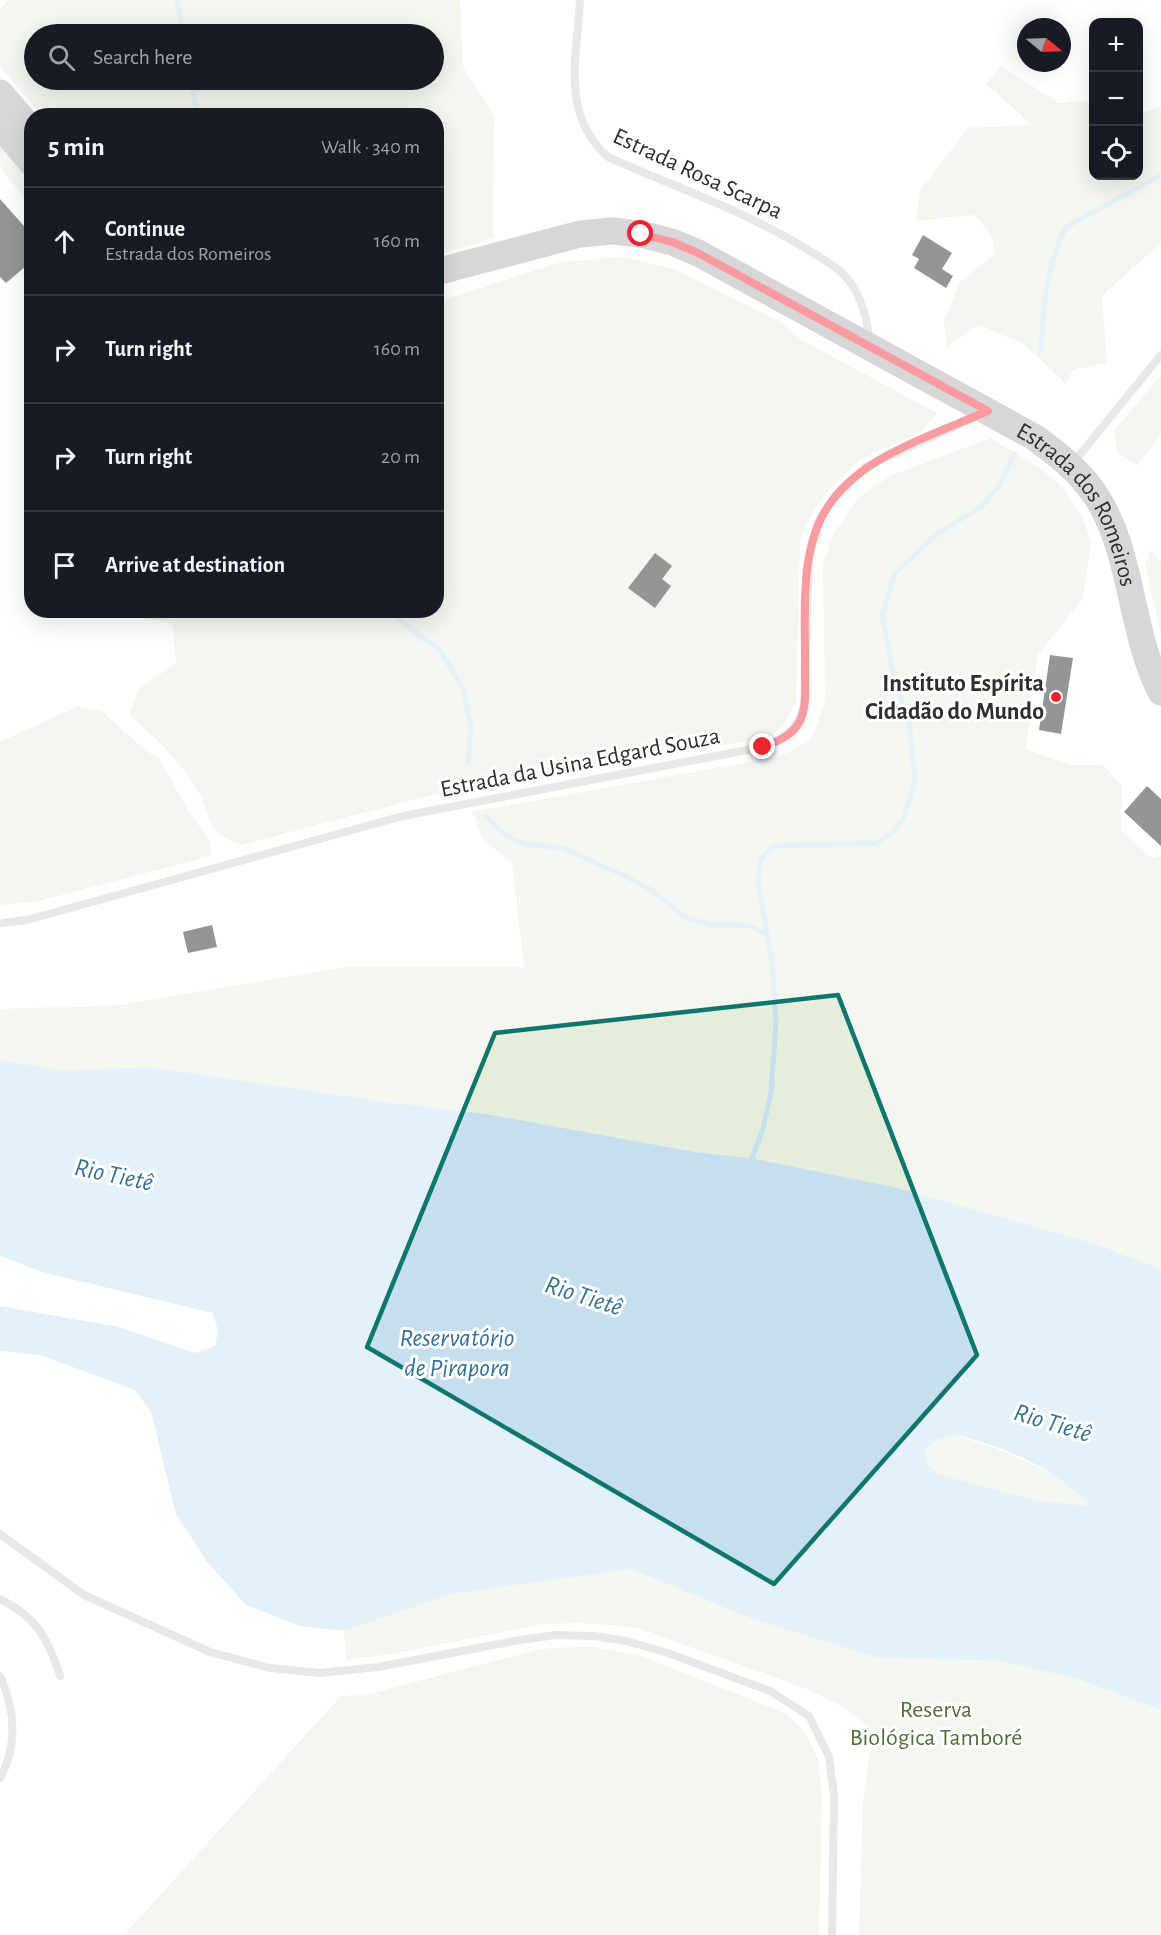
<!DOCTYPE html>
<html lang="en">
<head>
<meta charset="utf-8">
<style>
  :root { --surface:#171b24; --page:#242831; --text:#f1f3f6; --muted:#9ea1a6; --line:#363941 }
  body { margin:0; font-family:"Alegreya Sans",sans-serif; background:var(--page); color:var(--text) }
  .controls { position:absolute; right:18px; top:18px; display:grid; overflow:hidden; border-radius:12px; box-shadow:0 6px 24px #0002 }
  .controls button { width:54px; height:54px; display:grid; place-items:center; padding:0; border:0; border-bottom:2px solid var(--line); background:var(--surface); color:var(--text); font:30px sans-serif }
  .compass { position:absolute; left:1017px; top:18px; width:54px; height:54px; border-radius:50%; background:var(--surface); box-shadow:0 6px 24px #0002; rotate:109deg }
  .stop { position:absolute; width:18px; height:18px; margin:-14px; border:4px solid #f6212f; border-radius:50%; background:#fff }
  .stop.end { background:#f6212f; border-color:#fff; box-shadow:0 2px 6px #0008 }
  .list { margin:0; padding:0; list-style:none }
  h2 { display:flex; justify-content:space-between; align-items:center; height:78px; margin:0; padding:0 24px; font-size:26px }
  h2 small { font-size:20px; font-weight:400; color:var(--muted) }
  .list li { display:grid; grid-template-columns:39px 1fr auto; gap:18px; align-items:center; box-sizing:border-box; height:108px; padding:0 24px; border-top:2px solid var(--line) }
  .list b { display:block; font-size:22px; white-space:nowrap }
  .list p { margin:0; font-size:20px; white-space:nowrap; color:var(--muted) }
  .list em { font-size:20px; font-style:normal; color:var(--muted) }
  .icon { flex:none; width:33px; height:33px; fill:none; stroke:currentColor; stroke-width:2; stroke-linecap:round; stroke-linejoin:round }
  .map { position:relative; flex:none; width:1161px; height:1935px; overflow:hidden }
  .search { position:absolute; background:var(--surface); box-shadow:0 6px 24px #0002; left:24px; top:24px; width:420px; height:66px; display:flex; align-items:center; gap:15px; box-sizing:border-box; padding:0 21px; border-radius:33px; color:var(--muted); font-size:22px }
  .panel { position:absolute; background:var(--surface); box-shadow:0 6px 24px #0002; left:24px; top:108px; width:420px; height:510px; border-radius:24px }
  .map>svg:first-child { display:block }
</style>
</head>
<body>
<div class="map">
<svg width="1161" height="1935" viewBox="0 0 1161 1935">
  <rect width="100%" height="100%" fill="#fff"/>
  <path fill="#e5eddb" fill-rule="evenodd" d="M9,0H460L463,67L494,116L493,238L437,255L436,116L41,115L0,66V8ZM34,34H434V80H34Z
    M1001,66L1059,103L1093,100L1094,176H1138L1139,113L1161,107V243L1102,296L1107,363L1073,370L1066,384L1024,344L978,325L947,347L944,322L959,283L995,254L991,234L975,215L916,221L920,191L969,127L1032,125L986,84Z
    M0,140L31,176V207L0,166Z
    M622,257L674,269L779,321L800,339L937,413L921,432L859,460L825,494L808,520L800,542L796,701L783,726L771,737L436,794L241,845C201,829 215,822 198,791C181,762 154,736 129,715L139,689L176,663L173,624L128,614L33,611L436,610L437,302L561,262Z
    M1161,375V435L1137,465L1117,453L1114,431Z
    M991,438L1045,472L1063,488L1082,516L1091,542L1083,598L1038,655L1026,749L1070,765H1103L1122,786L1121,831L1152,858L1161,856V1269L1093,1243L951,1203L894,1187L751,1158L696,1152L487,1114L386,1102L151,1067L61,1070L0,1060V1009L120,1005L345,967H524L512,862L482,839L472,812L777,757C814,741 814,738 825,700L823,564L833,535L857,499L889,476Z
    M1152,549L1161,563V634L1145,564Z
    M78,706L103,712L146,751L160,759L187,809L210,841L211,856L39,901L0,905V742Z
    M956,1435L1006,1452L1065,1480L1091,1506L1034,1500L938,1474L928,1464L924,1452L936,1440Z
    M631,1569L747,1617L878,1658L1001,1661L1077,1679L1161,1710V1935H859L863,1801L873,1730L842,1706L807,1689L637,1628L582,1623L543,1624L391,1654L346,1660L344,1631L452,1594Z
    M588,1646L638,1655L787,1714L805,1732L818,1759L822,1793L819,1935H124L341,1696L365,1695L541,1649Z"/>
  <path fill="#c5dfef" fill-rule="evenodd" d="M0,1060L61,1070L151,1067L386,1102L487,1114L696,1152L751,1158L894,1187L951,1203L1093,1243L1161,1269V1710L1077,1679L1001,1661L878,1658L747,1617L631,1569L452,1594L344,1631L300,1626L246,1605L208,1563L176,1514L151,1412L135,1390L40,1355L0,1351V1306L119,1327L195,1353L215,1346L218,1331L213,1313L45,1273L0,1256ZM956,1435C1003,1446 1058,1469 1090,1506L1034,1500L938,1474L928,1464L924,1452L936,1440Z"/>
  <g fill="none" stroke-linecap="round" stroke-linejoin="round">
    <path stroke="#c5dfef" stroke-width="5" d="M177,0L183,34
      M191,80L197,116
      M1041,351C1043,309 1046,265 1066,227L1161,175
      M386,610L440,650L463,689L471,728L468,761
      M485,816L508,837L525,844L563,848L623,875L653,891L686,918L708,924L750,926L765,933
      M750,1163L763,1129L771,1092L776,1022L772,962L758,884L760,860L773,846L876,843L892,833L903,819L915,781L909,721L894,678L882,615L895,573L936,535L982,506L999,486L1014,454"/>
  </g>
  <path fill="#161616" d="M0,199L32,235V261L6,283L0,277Z
    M923,235L952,253L942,269L953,276L946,288L914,268L919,259L912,255Z
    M655,553L672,566L662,579L671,586L655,608L628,588Z
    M1050,655L1073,658L1061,734L1039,730Z
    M1147,786L1161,799V846L1124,812Z
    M212,925L217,947L188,953L183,932Z"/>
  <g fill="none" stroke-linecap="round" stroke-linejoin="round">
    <path stroke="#ccc" stroke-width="8" d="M580,0C577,57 560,114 608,157C672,186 738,208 798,244C814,254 831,262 844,275C861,292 867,318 870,342
      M1073,463L1161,355
      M0,923L27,920L403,816L763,747C786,738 798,729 804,705L809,560L818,522L831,502L865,467L982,414
      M0,1534L84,1595L210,1652L270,1668L320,1673L378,1667L520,1640L556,1635L594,1636L626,1641L668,1653L770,1691L809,1716L829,1757L834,1796L832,1935
      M0,1599C37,1617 48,1639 60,1676
      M0,1676C15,1709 18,1746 0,1778"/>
    <g stroke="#a7a7a7" stroke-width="27">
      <path d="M0,93L32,130"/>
      <path d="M0,125L32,163"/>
      <path id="s1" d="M436,272L580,234L612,231L641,234L672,242L698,253L1034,437C1056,453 1078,470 1094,493C1133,549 1129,630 1161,692"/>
    </g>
  </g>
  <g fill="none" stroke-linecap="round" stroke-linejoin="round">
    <path stroke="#f6212f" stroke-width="8" d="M641,234L672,242L698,253L988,411C935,434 865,455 831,502C797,548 806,617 805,671C805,687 807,707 800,721C792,736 778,741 763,747"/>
  </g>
  <path d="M0 0H1161V1935H0ZM838,995L977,1355L774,1584L367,1347L495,1033Z" fill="#fff" fill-opacity=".55" fill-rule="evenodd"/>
  <path fill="none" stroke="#0f766e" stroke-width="4.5" stroke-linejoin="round" d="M838,995L977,1355L774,1584L367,1347L495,1033Z"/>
  <circle fill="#f6212f" stroke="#fff" stroke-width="2" cx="1056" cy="697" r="6"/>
  <g text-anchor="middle" stroke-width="6" stroke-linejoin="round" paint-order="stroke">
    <g font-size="24" fill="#2f2f2f" stroke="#fff">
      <text transform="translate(698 173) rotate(25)" y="8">Estrada Rosa Scarpa</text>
      <text dy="8" stroke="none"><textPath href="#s1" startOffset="736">Estrada dos Romeiros</textPath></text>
      <text transform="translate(580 762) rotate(-11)" y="8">Estrada da Usina Edgard Souza</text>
    </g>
    <g font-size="24" font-weight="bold" fill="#2f2f2f" stroke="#fff" text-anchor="end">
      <text x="1044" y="691">Instituto Espírita<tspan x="1044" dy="28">Cidadão do Mundo</tspan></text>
    </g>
    <g font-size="24" fill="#516f38" stroke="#fff">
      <text x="936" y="1717">Reserva<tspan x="936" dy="28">Biológica Tamboré</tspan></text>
    </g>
    <g font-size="26" font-style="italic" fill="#357199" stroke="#fff">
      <text transform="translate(114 1174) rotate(12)" y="9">Rio Tietê</text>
      <text transform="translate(584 1295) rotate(18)" y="9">Rio Tietê</text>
      <text x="457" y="1346">Reservatório<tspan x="457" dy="30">de Pirapora</tspan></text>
      <text transform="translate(1053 1422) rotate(17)" y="9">Rio Tietê</text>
    </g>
  </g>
</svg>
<div class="controls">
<button>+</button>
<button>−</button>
<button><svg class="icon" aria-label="locate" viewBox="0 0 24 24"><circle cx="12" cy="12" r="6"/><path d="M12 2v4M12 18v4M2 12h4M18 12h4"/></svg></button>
</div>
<svg class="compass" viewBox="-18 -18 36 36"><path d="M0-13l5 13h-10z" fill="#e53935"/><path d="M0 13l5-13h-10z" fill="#9ea1a6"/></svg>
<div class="stop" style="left:641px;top:234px"></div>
<div class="stop end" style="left:763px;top:747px"></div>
<div class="search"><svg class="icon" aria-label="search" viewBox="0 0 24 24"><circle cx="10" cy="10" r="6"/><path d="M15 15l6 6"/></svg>Search here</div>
<section class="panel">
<h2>5 min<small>Walk · 340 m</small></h2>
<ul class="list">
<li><svg class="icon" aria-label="ahead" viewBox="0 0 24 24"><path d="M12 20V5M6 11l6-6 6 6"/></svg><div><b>Continue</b><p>Estrada dos Romeiros</p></div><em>160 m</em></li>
<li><svg class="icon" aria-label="right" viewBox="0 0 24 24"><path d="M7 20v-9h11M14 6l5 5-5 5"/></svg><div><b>Turn right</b></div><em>160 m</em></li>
<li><svg class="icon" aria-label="right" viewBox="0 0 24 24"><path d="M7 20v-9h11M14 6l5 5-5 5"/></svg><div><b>Turn right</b></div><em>20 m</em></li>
<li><svg class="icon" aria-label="arrive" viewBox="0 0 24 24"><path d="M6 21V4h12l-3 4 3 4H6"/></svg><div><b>Arrive at destination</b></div></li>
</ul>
</section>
</div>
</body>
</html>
